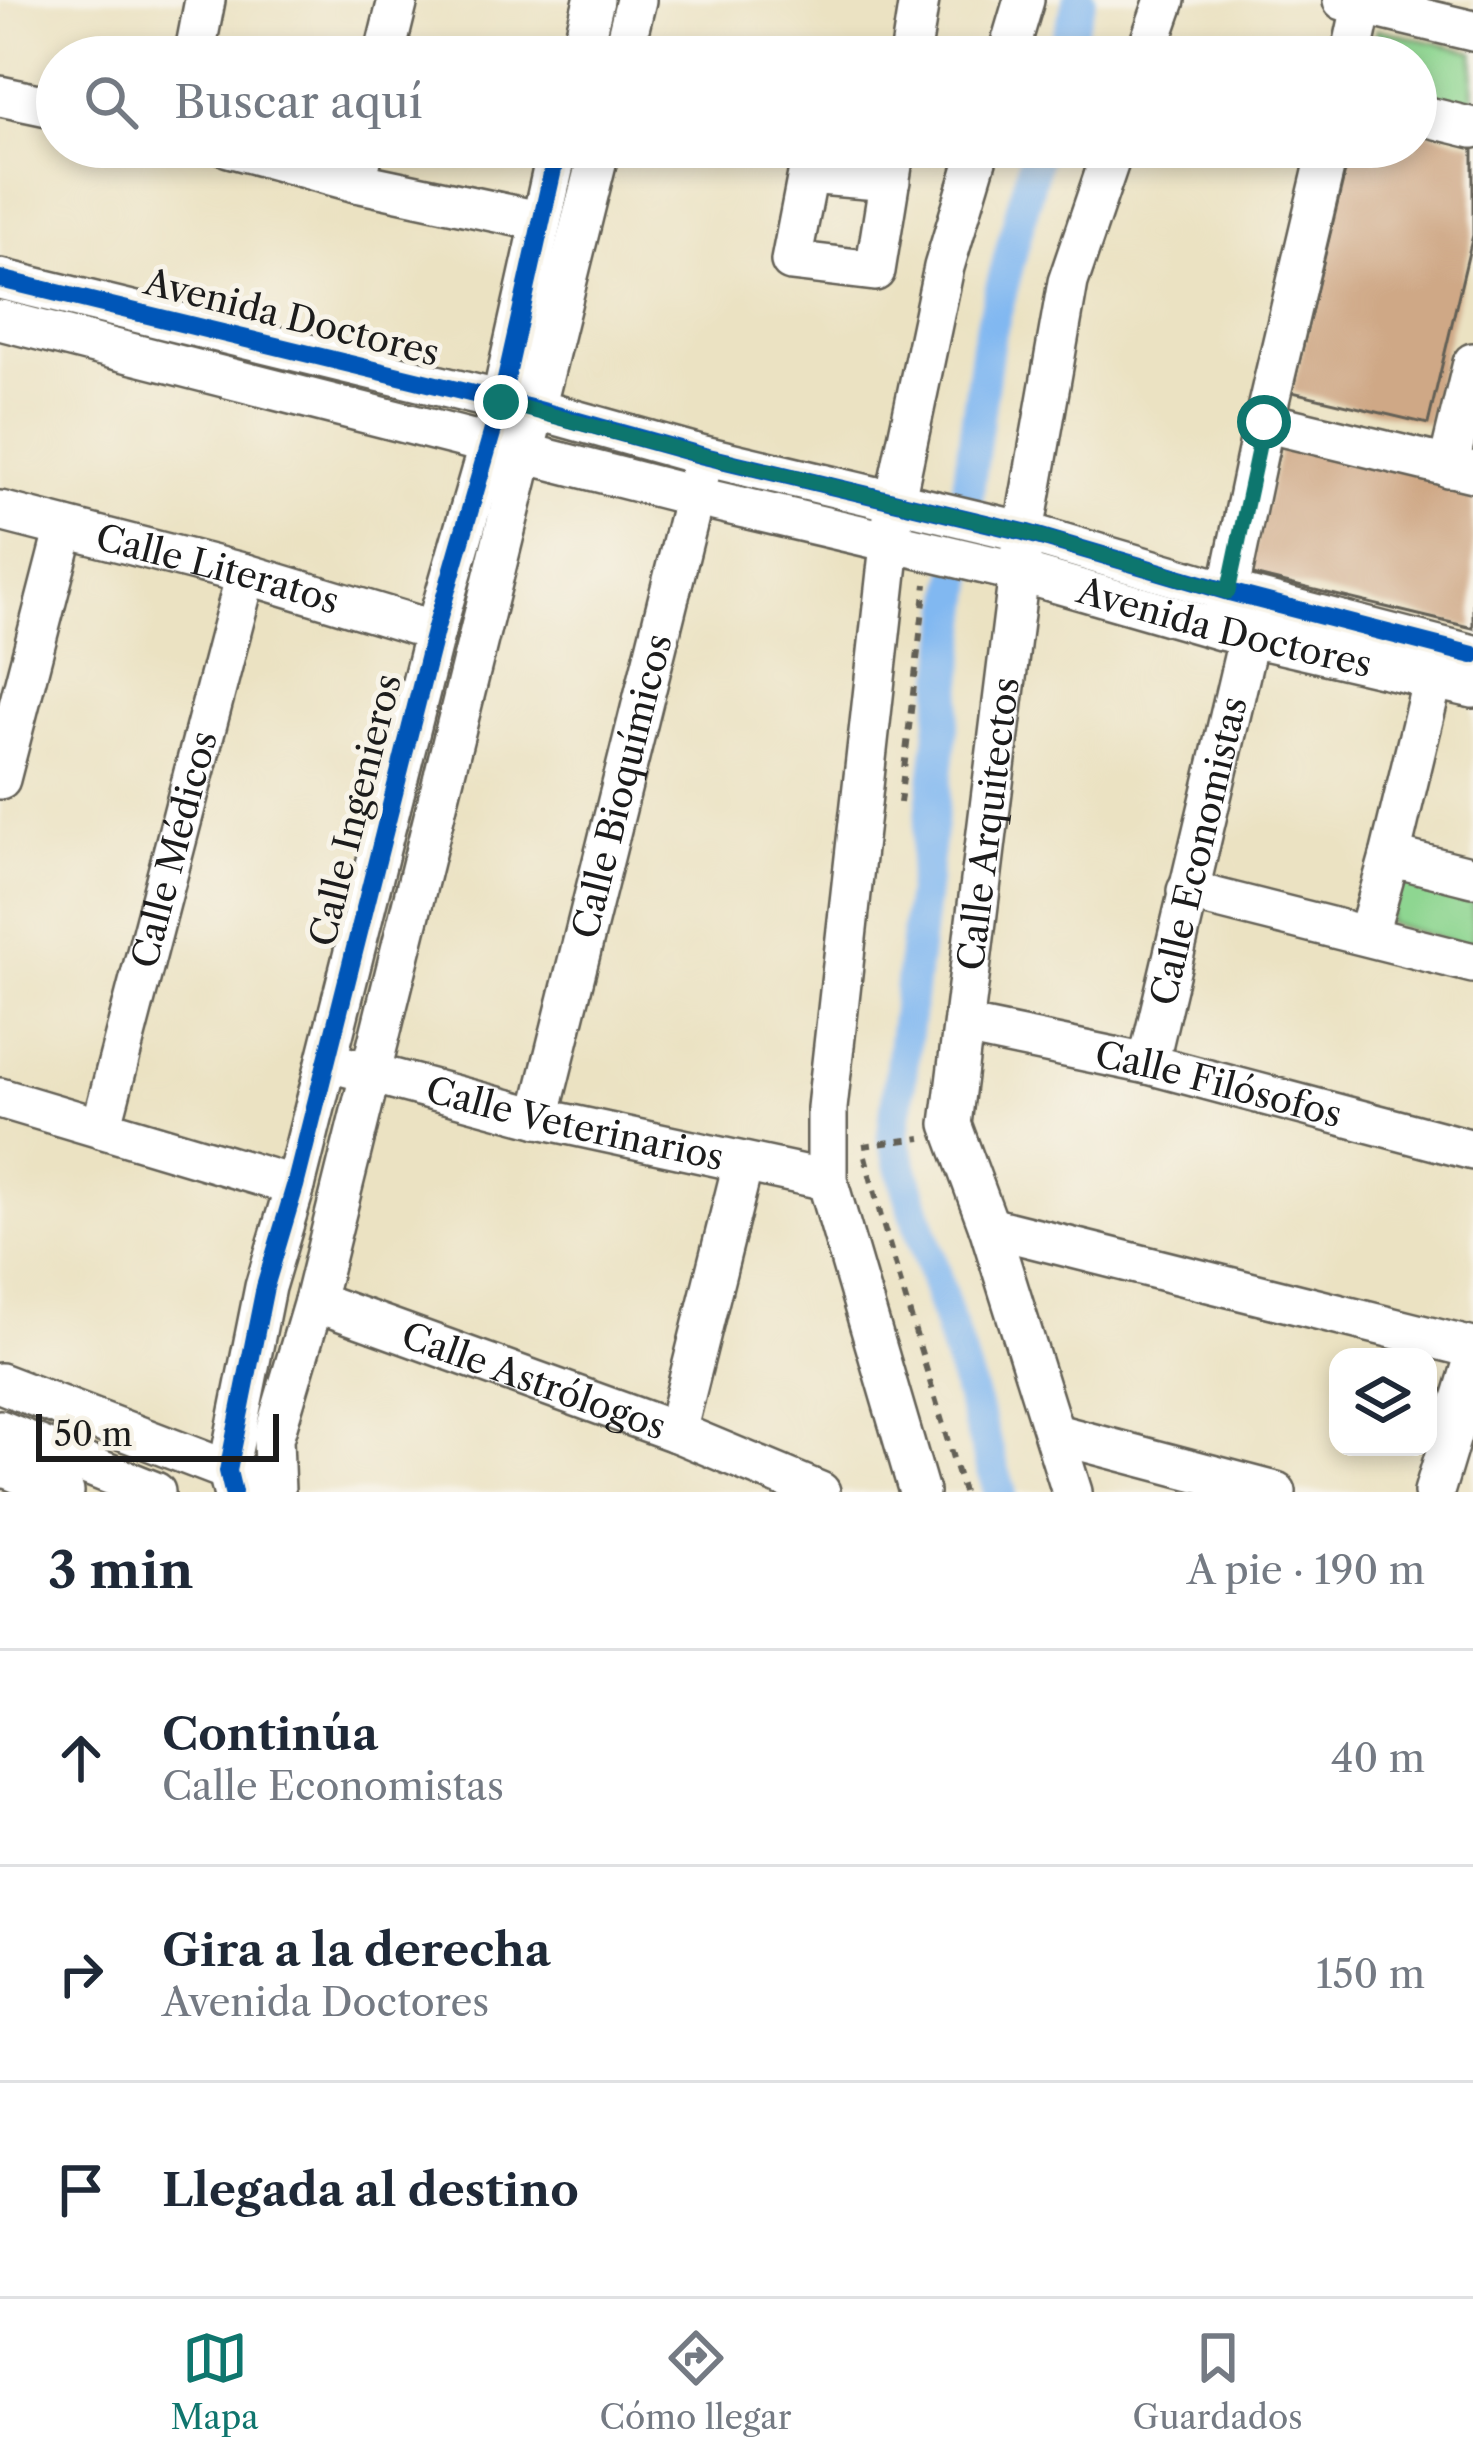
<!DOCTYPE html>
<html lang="es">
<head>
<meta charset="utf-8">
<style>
  :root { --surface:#fff; --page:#f6f6f7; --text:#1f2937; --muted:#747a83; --line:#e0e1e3; --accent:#0f766e }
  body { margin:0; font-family:"Libre Caslon Text",serif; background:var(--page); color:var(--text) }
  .controls { position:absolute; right:36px; bottom:36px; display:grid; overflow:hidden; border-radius:24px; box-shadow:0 6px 18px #0003 }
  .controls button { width:108px; height:108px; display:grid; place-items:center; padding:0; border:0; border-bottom:3px solid var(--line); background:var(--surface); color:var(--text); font:60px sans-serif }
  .scale { position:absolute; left:36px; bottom:30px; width:243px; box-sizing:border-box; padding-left:12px; border:6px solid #1c1c1c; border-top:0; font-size:33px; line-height:42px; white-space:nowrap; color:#1c1c1c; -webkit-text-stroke:9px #f7f3e8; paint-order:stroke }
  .stop { position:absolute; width:36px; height:36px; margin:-27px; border:9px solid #0f766e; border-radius:50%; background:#fff }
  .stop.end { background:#0f766e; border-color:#fff; box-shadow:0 3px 12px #0008 }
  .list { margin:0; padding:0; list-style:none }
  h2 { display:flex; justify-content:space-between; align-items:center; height:156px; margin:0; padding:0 48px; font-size:51px }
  h2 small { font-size:39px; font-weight:400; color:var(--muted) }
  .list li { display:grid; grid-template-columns:78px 1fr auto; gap:36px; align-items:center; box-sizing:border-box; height:216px; padding:0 48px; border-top:3px solid var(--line) }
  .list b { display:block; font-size:45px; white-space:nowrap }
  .list p { margin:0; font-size:39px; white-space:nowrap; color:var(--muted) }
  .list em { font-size:39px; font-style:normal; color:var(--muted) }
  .icon { flex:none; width:66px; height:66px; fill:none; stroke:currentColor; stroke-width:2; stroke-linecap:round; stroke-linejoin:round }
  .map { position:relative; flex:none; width:1473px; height:1492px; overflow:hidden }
  .search { position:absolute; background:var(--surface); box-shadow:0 6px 18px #0003; left:36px; right:36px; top:36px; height:132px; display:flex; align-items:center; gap:30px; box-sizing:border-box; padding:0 42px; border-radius:66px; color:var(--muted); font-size:45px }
  .sheet { height:804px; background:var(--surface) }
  nav { display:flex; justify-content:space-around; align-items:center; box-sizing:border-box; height:168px; border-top:3px solid var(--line); background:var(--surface); font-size:33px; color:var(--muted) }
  nav a { display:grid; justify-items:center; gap:6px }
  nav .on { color:var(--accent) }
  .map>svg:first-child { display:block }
</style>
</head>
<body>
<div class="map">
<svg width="1473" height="1492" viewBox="0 0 1473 1492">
  <rect width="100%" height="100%" fill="#f7f3e8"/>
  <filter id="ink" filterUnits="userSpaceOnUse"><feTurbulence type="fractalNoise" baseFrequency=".00833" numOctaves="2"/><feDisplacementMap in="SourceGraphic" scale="24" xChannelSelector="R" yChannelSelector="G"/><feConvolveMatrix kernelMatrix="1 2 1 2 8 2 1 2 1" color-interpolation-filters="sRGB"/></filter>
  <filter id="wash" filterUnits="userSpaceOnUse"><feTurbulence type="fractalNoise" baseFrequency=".004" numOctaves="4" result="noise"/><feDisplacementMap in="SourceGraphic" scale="48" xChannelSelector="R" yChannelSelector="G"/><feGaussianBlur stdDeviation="2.7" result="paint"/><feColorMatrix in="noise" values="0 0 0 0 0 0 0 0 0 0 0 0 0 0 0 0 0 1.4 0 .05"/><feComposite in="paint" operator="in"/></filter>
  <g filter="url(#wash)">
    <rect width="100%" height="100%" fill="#ebe2c2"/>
    <path fill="#8ed691" stroke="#557956" stroke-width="3" d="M1377,29L1473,52V108L1416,94V57H1370Z
      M1399,867L1473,888V948L1387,923Z"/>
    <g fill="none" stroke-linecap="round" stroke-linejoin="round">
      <path stroke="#81b8f1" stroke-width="33" d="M1062,57L1080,0
        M1000,1492L893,1138L962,559L963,525L988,341L1038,147"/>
    </g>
    <g id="blocks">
      <path fill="#cfa886" d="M1416,129L1473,143V235L1428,424L1292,392L1351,147H1416Z
        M1283,436L1473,482V628L1249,574Z"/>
    </g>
  </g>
  <g filter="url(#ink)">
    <use href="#blocks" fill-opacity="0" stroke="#646156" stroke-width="3"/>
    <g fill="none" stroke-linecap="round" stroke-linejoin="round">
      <g stroke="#646156" stroke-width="44">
        <g id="minor">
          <path d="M1343,0L1473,31"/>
          <path d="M194,57L205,0"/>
          <path d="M384,57L398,0"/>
          <path d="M580,57L594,0"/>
          <path d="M622,57L636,0"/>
          <path d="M910,57L919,0"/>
          <path d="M1007,57L1024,0"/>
          <path d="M1145,57L1165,0"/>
          <path d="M1351,57L1362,6"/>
          <path d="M0,96L57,108"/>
          <path d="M1416,114L1473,128"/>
          <path d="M229,147L356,182L539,221"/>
          <path d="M890,181L808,174L791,261L875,271L895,147"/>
          <path d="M356,182L364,147"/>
          <path d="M0,279L535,409L704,456L1024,532L1229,592L1473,655"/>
          <path id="s1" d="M0,320L693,496L1019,572L1221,630L1473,688"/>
          <path d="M1264,422L1473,472"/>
          <path d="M1448,467L1473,363"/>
          <path id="s2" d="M0,511L246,574L435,631"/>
          <path d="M1224,613L1264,422L1329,147"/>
          <path d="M0,779L65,528"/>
          <path d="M1390,856L1473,877"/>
          <path d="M1187,891L1473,963"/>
          <path d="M1368,934L1390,856L1433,678"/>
          <path id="s3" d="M964,1026L1148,1064L1473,1150"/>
          <path id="s4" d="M1148,1064L1249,636"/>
          <path id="s5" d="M348,1067L539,1118L827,1180"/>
          <path d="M0,1098L295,1186"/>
          <path id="s6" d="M539,1118L700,472"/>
          <path id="s7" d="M101,1128L246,574"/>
          <path d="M989,1227L1473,1348"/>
          <path id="s8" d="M314,1301L676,1432L820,1492"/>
          <path d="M0,1383L253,1480"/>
          <path d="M0,1430L155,1492"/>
          <path d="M676,1432L743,1164"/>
          <path d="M1056,1434L1276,1492"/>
          <path d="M0,1465L64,1492"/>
          <path d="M233,1492L228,1471L265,1287L295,1186L435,631L501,402L558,147"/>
          <path d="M275,1492L273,1439L314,1301L600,147"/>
          <path d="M919,1492L827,1180V1108L895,500L944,267L980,147"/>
          <path id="s9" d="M1072,1492L989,1227L951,1124L1024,532L1068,282L1114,147"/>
          <path d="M1434,1492L1473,1363"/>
        </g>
      </g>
      <path stroke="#646156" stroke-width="6" stroke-dasharray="9 9" stroke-linecap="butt" d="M900,803L926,584
        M863,1146L921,1138
        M865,1156L881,1217L963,1492"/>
      <use href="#minor" stroke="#fff" stroke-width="39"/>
      <g stroke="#f7f3e8" stroke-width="26">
        <path id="cycleway" d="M0,279L535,409L704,456L1024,532L1229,592L1473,655
          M233,1492L228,1471L265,1287L295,1186L435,631L501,402L558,147"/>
      </g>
      <use href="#cycleway" stroke="#0057b8" stroke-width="18"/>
    </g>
  </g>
  <g fill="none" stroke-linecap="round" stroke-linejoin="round" filter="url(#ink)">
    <path stroke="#0f766e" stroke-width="15" d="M501,402L704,456L1024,532L1228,592L1264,422"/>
  </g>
  <g text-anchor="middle" stroke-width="10" stroke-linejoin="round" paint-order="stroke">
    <g font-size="36" fill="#1c1c1c" stroke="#f7f3e8">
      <text transform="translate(292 317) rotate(14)" y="13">Avenida Doctores</text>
      <text dy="13" stroke="none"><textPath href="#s2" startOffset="225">Calle Literatos</textPath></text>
      <text dy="13" stroke="none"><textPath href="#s1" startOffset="1263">Avenida Doctores</textPath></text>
      <text dy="13" stroke="none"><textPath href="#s6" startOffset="342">Calle Bioquímicos</textPath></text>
      <text transform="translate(355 810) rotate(-76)" y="13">Calle Ingenieros</text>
      <text dy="13" stroke="none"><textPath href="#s9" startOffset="690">Calle Arquitectos</textPath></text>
      <text dy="13" stroke="none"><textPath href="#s4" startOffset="219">Calle Economistas</textPath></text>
      <text dy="13" stroke="none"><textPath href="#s7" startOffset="288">Calle Médicos</textPath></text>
      <text dy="13" stroke="none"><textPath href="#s3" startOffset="261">Calle Filósofos</textPath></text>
      <text dy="13" stroke="none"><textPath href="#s5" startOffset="234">Calle Veterinarios</textPath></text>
      <text dy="13" stroke="none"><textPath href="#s8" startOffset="234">Calle Astrólogos</textPath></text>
    </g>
  </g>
</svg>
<div class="controls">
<button><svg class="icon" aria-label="layers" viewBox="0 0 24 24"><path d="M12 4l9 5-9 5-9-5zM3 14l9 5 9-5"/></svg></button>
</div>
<div class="scale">50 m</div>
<div class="stop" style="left:1264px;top:422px"></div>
<div class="stop end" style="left:501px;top:402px"></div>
<div class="search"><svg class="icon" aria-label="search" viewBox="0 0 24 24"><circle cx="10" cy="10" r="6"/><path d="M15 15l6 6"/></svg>Buscar aquí</div>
</div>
<section class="sheet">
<h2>3 min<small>A pie · 190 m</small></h2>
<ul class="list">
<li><svg class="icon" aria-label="ahead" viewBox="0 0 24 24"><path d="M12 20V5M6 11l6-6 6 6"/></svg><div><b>Continúa</b><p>Calle Economistas</p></div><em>40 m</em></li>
<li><svg class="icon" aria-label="right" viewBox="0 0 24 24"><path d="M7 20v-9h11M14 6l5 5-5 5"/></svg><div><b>Gira a la derecha</b><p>Avenida Doctores</p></div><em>150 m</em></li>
<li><svg class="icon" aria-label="arrive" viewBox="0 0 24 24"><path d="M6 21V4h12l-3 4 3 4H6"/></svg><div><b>Llegada al destino</b></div></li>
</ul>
</section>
<nav>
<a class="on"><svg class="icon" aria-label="map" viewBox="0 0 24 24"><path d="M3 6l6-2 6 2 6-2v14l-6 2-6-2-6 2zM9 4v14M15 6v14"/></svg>Mapa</a>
<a><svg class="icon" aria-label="directions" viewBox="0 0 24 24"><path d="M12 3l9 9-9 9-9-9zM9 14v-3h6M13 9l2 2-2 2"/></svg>Cómo llegar</a>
<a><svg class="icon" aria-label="saved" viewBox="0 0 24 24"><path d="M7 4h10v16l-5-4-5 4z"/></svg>Guardados</a>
</nav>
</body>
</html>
